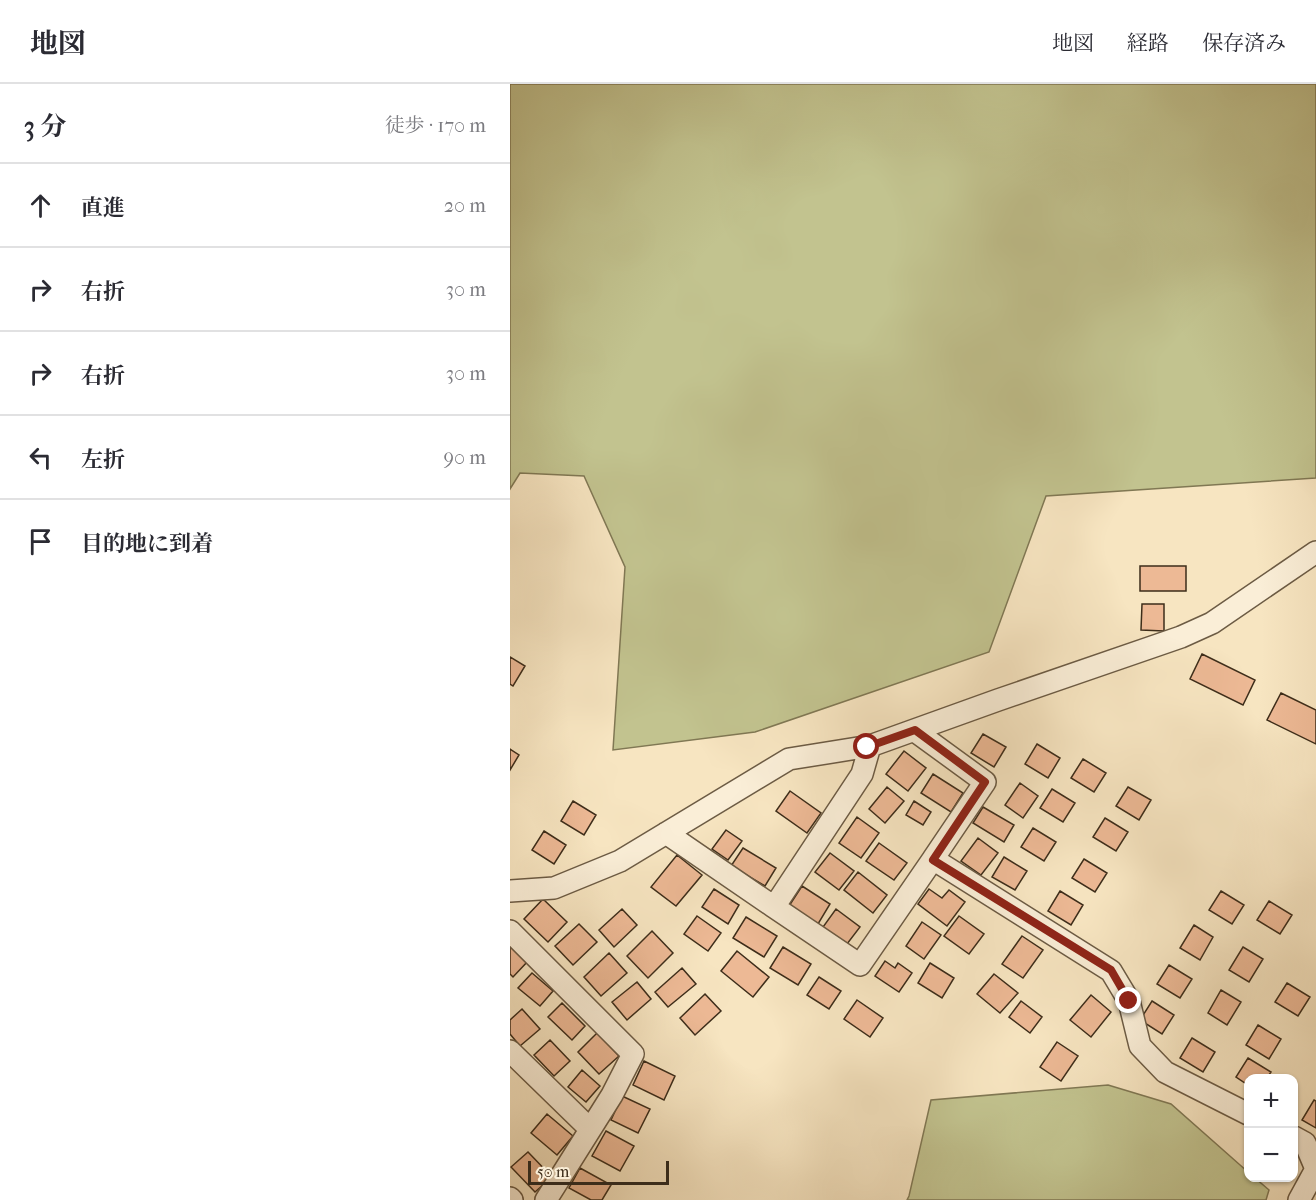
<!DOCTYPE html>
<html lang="ja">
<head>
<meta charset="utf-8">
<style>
  :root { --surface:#fff; --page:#f7f7f7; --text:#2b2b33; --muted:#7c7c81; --line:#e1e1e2 }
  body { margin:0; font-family:"IM FELL French Canon","Noto Serif JP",serif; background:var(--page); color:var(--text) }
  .controls { position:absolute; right:18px; bottom:18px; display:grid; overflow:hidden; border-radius:12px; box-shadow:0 2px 4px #0004 }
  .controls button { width:54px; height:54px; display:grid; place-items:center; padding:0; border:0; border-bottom:2px solid var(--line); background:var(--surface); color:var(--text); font:30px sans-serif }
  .scale { position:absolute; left:18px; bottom:15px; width:141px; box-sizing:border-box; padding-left:6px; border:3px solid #3d2d1a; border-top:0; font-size:16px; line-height:21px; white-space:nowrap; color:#3d2d1a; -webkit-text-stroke:4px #faeed7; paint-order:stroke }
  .stop { position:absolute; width:18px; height:18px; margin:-14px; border:4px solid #8f2418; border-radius:50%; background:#fff }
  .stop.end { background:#8f2418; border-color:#fff; box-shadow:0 2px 6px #0008 }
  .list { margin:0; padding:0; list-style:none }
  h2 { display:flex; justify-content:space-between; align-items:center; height:78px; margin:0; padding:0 24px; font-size:26px }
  h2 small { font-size:20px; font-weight:400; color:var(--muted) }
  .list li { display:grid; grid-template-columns:39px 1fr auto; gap:18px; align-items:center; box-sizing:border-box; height:84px; padding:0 24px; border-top:2px solid var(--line) }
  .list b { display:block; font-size:22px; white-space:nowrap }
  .list em { font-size:20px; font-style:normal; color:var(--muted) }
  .icon { flex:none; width:33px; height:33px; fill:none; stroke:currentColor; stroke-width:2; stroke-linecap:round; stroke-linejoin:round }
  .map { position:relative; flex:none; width:806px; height:1116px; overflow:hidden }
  header { display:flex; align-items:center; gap:36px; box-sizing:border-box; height:84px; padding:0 30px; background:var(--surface); border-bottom:2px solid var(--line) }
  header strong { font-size:28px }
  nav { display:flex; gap:33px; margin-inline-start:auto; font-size:21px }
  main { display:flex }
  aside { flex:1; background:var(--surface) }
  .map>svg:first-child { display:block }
</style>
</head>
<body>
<header>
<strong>地図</strong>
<nav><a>地図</a><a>経路</a><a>保存済み</a></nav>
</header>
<main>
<aside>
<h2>3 分<small>徒歩 · 170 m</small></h2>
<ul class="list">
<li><svg class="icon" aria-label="ahead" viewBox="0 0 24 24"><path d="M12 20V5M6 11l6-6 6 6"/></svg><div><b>直進</b></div><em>20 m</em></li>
<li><svg class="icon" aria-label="right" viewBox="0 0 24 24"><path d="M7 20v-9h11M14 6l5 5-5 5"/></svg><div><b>右折</b></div><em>30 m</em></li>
<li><svg class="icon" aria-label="right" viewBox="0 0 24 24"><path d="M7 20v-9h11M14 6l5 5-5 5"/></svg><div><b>右折</b></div><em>30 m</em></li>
<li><svg class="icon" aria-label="left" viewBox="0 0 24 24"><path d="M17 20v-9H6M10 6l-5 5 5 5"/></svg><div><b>左折</b></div><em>90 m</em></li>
<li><svg class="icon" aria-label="arrive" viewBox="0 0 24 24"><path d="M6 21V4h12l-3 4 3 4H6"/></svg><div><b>目的地に到着</b></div></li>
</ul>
</aside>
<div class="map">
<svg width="806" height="1116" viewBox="0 0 806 1116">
  <rect width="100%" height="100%" fill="#f7e5c1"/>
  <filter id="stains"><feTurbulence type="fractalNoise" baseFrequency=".00333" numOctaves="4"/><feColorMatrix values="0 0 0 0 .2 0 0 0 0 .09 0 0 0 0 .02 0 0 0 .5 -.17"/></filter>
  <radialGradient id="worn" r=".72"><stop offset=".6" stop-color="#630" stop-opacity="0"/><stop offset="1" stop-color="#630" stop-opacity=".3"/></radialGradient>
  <path fill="#c2c38f" stroke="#807854" stroke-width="1.5" d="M0,0H806V394L536,412L479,568L245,648L103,666L115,483L74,392L10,389L0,405Z
    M598,1001L661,1020L738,1088V1094H745L759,1106L756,1116H397L399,1112L421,1016Z"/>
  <path fill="#edb995" stroke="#3d2d1a" stroke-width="1.5" d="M630,482H676V507H630Z
    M632,520H654V547L631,546Z
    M692,570L745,596L733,621L680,595Z
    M0,573L15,582L3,602L0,600Z
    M771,609L806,626V660L757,636Z
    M473,650L496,663L484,683L461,669Z
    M527,660L550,674L538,694L515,680Z
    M0,665L9,671L0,686Z
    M394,667L416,684L398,707L376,690Z
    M573,675L596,689L584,708L561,694Z
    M423,690L453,709L441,728L411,709Z
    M510,699L528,712L513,734L495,721Z
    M377,703L394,717L375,739L359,725Z
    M618,703L641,716L629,736L606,722Z
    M542,705L565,719L553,738L530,724Z
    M280,707L311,729L297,749L266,727Z
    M63,717L86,731L74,751L51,737Z
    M404,717L421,728L413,741L396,731Z
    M473,723L504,741L494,758L463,739Z
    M347,733L369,749L351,774L329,759Z
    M595,734L618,748L606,767L583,753Z
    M523,744L546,758L534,777L511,763Z
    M216,746L232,757L218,776L202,765Z
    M34,747L56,761L44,780L22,766Z
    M468,754L488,769L471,791L451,777Z
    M369,759L397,779L384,796L356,777Z
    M233,764L266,784L255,802L221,782Z
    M320,769L344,787L329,806L305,788Z
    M167,771L192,791L166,822L141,803Z
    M494,773L517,787L505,806L482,793Z
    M574,775L597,789L585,808L562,794Z
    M348,788L377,811L363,829L334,806Z
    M292,802L320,820L308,840L279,822Z
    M204,805L229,821L218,840L192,823Z
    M419,805L432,814L439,806L455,818L437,842L408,820Z
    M550,807L573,821L561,841L538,827Z
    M711,807L734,821L722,840L699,826Z
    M33,815L57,838L38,858L14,835Z
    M759,817L782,831L770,850L747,836Z
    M112,825L127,841L104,863L89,846Z
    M326,825L350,843L337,860L313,843Z
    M187,832L211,849L198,867L174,850Z
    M449,832L474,850L459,870L434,852Z
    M236,833L267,852L254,873L223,854Z
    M412,838L431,851L414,875L396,862Z
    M69,840L87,858L63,881L45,862Z
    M684,841L703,853L690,876L670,864Z
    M142,847L163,869L138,894L117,872Z
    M512,852L533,866L513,894L492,880Z
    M0,858L19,876L3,893L0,890Z
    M273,863L301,880L288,901L260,884Z
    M733,863L753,875L739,898L719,886Z
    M227,867L259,893L243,913L211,887Z
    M99,869L117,889L91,912L74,893Z
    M375,877L385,884L388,879L402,889L389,908L365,892Z
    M420,879L444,894L432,914L408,899Z
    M659,881L682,895L670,914L647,900Z
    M172,884L186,900L158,923L145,908Z
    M22,889L43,907L30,922L8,904Z
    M484,890L508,909L490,929L467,910Z
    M309,893L331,907L319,925L297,911Z
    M127,898L141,915L117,936L102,918Z
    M777,899L800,913L788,932L765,918Z
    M711,906L731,918L717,941L698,929Z
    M195,910L211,927L185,951L170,934Z
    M581,911L601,928L581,953L560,936Z
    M347,916L373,934L360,953L334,935Z
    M511,917L532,933L520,949L499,933Z
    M642,917L664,931L652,950L630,936Z
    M52,919L75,942L62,956L38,933Z
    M12,925L30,945L10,962L0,950V936Z
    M748,941L771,955L759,975L736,961Z
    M87,949L109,972L89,990L68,968Z
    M682,954L705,968L693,988L670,974Z
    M40,956L60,977L44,992L24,971Z
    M547,958L568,972L551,997L530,983Z
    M738,974L761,988L757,994H738V1001L726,993Z
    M134,977L165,992L154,1016L123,1001Z
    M72,986L90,1002L76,1018L58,1003Z
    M112,1012L140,1025L128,1049L101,1036Z
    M804,1016L806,1017V1044L792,1036Z
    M37,1030L63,1052L47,1071L21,1049Z
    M96,1047L124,1062L110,1087L82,1072Z
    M18,1068L42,1093L25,1108L1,1083Z
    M70,1084L101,1101L92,1116H81L59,1104Z"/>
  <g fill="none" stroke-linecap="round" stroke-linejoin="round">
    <g stroke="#6c5b44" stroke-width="24">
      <path id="minor" d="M405,647L475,698L423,775L601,887L619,917L630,962L655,988L738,1030
        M360,662L352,690L264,823L350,881L423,775
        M156,749L264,823
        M0,807L44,804L110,777L279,675L360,662L488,616L671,553L702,539L806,468
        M0,847L123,970L102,1011L36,1116
        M0,967L80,1045
        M784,1053L795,1059L806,1085
        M0,1114L2,1116
        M789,1116L806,1085"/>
    </g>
    <use href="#minor" stroke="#faeed7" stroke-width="21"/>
  </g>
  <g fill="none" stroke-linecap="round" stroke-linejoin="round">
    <path stroke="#8f2418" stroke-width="8" d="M357,663L405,646L475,698L423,776L601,886L619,917"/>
  </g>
  <rect width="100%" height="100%" filter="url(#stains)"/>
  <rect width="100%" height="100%" fill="url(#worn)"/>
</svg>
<div class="controls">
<button>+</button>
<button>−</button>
</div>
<div class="scale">50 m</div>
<div class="stop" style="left:357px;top:663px"></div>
<div class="stop end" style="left:619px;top:917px"></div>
</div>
</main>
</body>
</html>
